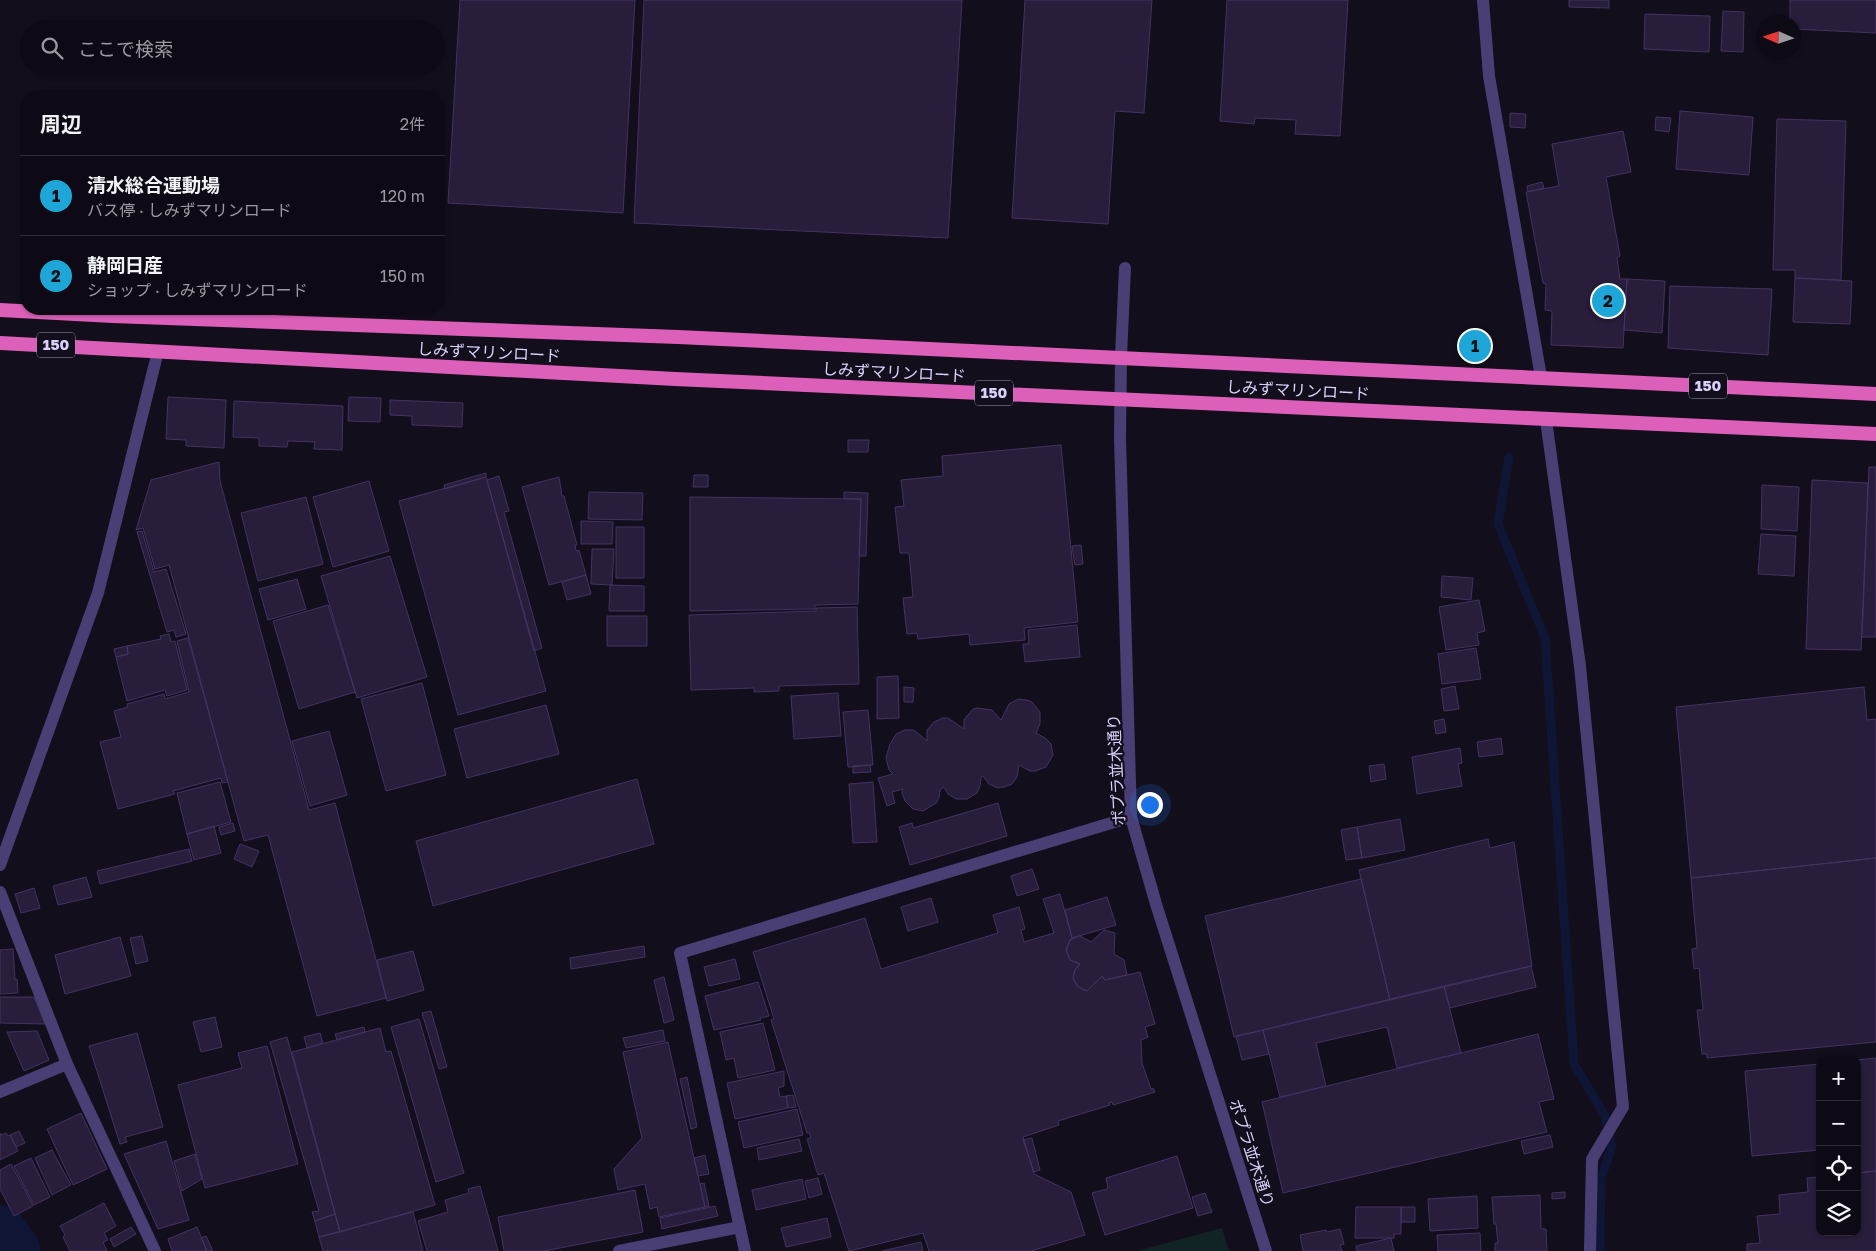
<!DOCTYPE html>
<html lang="ja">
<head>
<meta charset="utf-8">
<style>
  :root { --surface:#0e0a15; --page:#1c1822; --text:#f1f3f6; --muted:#9b9aa0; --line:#2e2b34; --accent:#1da6d7 }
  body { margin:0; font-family:"Golos Text","Noto Sans JP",sans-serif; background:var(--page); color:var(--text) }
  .controls { position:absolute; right:15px; bottom:15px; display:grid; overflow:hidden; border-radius:10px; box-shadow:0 1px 4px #0004 }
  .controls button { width:45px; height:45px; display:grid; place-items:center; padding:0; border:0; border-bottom:1px solid var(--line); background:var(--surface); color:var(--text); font:25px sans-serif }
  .compass { position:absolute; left:1756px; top:15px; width:45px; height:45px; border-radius:50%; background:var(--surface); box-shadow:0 1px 4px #0004; rotate:273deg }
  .you { position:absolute; left:1149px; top:804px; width:18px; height:18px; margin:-12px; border:4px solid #fff; border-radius:50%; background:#1a73e8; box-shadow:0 0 0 8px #1a73e833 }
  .badge { display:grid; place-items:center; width:32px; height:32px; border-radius:50%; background:var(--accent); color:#111; font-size:16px; font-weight:700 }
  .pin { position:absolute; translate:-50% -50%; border:2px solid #fff; box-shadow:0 1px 5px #0006 }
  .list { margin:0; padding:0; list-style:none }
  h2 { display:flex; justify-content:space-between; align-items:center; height:65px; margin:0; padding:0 20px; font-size:21px }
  h2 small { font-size:16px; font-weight:400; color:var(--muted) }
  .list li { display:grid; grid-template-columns:32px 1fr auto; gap:15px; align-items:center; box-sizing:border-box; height:80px; padding:0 20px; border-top:1px solid var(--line) }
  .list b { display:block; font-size:19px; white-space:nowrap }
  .list p { margin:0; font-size:16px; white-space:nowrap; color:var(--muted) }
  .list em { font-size:16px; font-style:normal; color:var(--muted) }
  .icon { flex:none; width:28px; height:28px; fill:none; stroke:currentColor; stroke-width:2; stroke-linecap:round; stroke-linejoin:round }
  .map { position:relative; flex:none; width:1876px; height:1251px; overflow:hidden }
  .search { position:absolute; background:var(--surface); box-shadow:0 1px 4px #0004; left:20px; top:20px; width:425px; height:55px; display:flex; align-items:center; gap:12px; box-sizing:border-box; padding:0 18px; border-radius:28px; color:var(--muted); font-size:19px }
  .panel { position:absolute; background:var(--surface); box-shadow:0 1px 4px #0004; left:20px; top:90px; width:425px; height:225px; border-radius:20px }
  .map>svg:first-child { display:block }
</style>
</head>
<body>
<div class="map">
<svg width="1876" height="1251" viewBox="0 0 1876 1251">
  <rect width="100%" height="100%" fill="#130e1c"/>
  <path fill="#122325" d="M1222,1228L1229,1251H1137Z"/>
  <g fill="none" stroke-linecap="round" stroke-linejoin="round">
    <path stroke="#0f1635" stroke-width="9" d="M1509,457L1498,524L1545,638L1574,1064L1605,1116L1612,1146L1601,1179L1600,1251"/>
    <path stroke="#0f1635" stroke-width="55" d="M0,1233L13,1251"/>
  </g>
  <path fill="#281d3a" stroke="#443263" d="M460,0H635L623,213L448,203Z
    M644,0H962L948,238L634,223Z
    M1025,0H1152L1144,113L1115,111L1108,224L1012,218Z
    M1227,0H1348L1340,136L1295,134L1296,120L1255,118L1254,124L1220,121Z
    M1569,0H1609V8L1569,7Z
    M1790,0H1876V33L1794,29V22H1790Z
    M1723,11L1744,12L1743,52L1721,51Z
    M1645,14L1710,16L1709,52L1644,49Z
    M1680,111L1753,117L1749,175L1676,169Z
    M1510,113L1526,114L1525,128L1510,127Z
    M1656,117L1671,118L1669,132L1655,130Z
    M1777,119L1846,121L1841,280L1795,278V270H1773Z
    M1623,131L1631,172L1606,177L1620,256L1617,258L1620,279H1627L1623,348L1551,345L1552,311L1545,310L1546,284L1543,283L1526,192L1559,186L1552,144Z
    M1542,182L1544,188L1528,192L1527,186Z
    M1795,278L1852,281L1850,324L1793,322Z
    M1627,279L1665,281L1662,333L1624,330Z
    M1670,286L1772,289L1768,355L1668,348Z
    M168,397L226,400L224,448L186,446V440L166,439Z
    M349,397L381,398L380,422L348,421Z
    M390,400L463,403L462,427L412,425V416L390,415Z
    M234,401L343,406L342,450L314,449L315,442L288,441L287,447L259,446V438L233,437Z
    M848,440H869L868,452H848Z
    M1061,445L1078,622L1024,628L1025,640L970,645L969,634L918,639L917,633L907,634L903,598L913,597L909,553H900L895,507L904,506L901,480L943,476L942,456Z
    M219,462L220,481L309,810L335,803L386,998L317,1016L268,835L244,841L169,565L155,569L143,528L136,530L151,480Z
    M1869,467H1876V637H1862Z
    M486,473V477L445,489L444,485Z
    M694,475H708V487H693Z
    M499,476L509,511L504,512L542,648L534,651L487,480Z
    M486,477L546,691L458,715L399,501Z
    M559,477L562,496H564L577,545H575L576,551L579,550L586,575L549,585L522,487Z
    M1812,480L1868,483L1861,650L1806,649Z
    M369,481L389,551L333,567L313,497Z
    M1762,485L1799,487L1797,531L1761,529Z
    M589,492L643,493L642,520L588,519Z
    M844,492L868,493L866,556H859L861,499H844Z
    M306,497L323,564L258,581L241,513Z
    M690,497L861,499L858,604L815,605V609L690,611Z
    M581,521L613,522L612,544H581Z
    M616,527H644V578H616Z
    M142,531L154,572L166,569L186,634L176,637L174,630L167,632L137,532Z
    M1761,534L1796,536L1794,576L1758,574Z
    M1081,545L1083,564L1075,565L1072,546Z
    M592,549H614L612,585L591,584Z
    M390,556L427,677L357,698L321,576Z
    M586,575L591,594L567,600L562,582Z
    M1442,576L1473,578L1471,600L1441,597Z
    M297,579L306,609L268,620L259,589Z
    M610,585L644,586V611H609Z
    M1479,600L1485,631L1477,633L1479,645L1446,650L1439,607Z
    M328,605L355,692L299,709L273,621Z
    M857,607L859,684L779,686V691L754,692V688L691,690L689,615L816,611V608Z
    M607,616H647V646H607Z
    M1077,625L1080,657L1025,662L1023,644H1029L1028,630Z
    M169,634L171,642L175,641L187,690L167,696L165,690L127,701L116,657L128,654L127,646L161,639L160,636Z
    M188,638L228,782L222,783L221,778L173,791L175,794L118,809L100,742L121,737L114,711L128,707L127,704L164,694L165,699L189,692L177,641Z
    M127,646L128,654L116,657L114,649Z
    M1476,648L1481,679L1442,684L1438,654Z
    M898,676L899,718L877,719V677Z
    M422,683L446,775L386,791L361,699Z
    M1455,686L1459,709L1444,711L1441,689Z
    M904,687L914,688L913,702H904Z
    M1864,687L1867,720L1876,719V858L1691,878L1676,707Z
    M838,693L841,736L794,739L791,696Z
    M1018,699L1027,700L1032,702L1040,712V724L1036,733L1045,738L1051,744L1053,755L1046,767L1035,771H1030L1019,765L1017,777L1012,784L1004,787L998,788L989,784L983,776L981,777L980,786L977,793L967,799H956L948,794L944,787L940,790L939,798L936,803L923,811L913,809L905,801L902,793L903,789L892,792L895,803L887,806L878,778L893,774L889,770L886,758L890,744L896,734L905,730H914L927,741V730L934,722L943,718H948L964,729V720L967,716L973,709L978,708L992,710L1001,720L1009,704Z
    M546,705L559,754L467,778L454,729Z
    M868,710L873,765L848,767L843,712Z
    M1444,719L1446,732L1436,734L1434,721Z
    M329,731L347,795L310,806L292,741Z
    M1501,738L1503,754L1479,757L1477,742Z
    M1460,748L1462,763L1458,764L1462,786L1417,794L1412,757Z
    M1384,764L1386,779L1371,782L1369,766Z
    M870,765L871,772L853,773V766Z
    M637,779L654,844L433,906L416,841Z
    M220,782L231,822L187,834L177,793Z
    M873,782L877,842L853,843L849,784Z
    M998,803L1007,836L910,865L899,827L912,823L913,828Z
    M1400,819L1405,850L1362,858L1357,827Z
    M233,823L235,831L221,835L219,827Z
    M214,826L221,853L194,860L187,834Z
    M1357,827L1362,858L1346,860L1341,830Z
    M1488,839L1490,848L1514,842L1532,966L1390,1000L1359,870Z
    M240,844L259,851L252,867L234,859Z
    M189,849L192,861L100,884L97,871Z
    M1876,858V1042L1707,1058V1054H1702L1697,1010H1703L1699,968L1694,969L1692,949L1697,948L1691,878Z
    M1032,869L1039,889L1017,896L1011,876Z
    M86,877L92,897L58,905L53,886Z
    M1361,879L1390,1000L1234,1037L1205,916Z
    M34,888L40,908L21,913L15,894Z
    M1060,894L1072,938L1076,937L1070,940L1066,950L1070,960L1080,964L1075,970L1073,978L1077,986L1087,991L1102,976L1105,980L1140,972L1155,1024L1145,1027L1148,1037L1141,1040L1142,1063L1151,1089L1153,1088L1155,1092L1113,1105L1112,1102L1109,1103L1110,1105L1058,1121L1059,1125L1023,1137L1034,1174L1071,1192L1085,1235L1031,1251H929L923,1233L849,1251L824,1173L818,1175L807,1139L811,1138L809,1132L807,1133L771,1020L774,1019L753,952L865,918L881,969L998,933L993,915L1019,907L1025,929L1021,930L1024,942L1054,933L1043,899Z
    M1107,897L1116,925L1072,938L1065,910Z
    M931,898L938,922L908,931L901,907Z
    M1104,930L1115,933L1114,954L1124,960L1127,975L1105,980L1102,976L1087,991L1077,986L1073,978L1075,970L1080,964L1070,960L1066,950L1070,940L1076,937L1080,936L1091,942Z
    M142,936L148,961L136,964L130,938Z
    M120,937L131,976L65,994L55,955Z
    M644,946L645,957L571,969L570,958Z
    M13,949L15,980L17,979L18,993L0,994V950Z
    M413,951L424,990L387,1001L377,960Z
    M735,959L740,979L709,986L704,967Z
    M1531,966L1536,987L1450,1008L1444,986Z
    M664,977L674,1020L664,1023L654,980Z
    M758,982L769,1016L760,1018L761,1020L714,1030L705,996Z
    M1444,986L1461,1053L1397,1068L1387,1027L1316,1043L1326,1086L1280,1097L1263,1030Z
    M0,997H34L45,1024L0,1023Z
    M431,1011L447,1067L439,1069L422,1013Z
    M215,1017L222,1047L201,1052L193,1022Z
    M419,1019L464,1173L436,1182L391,1027Z
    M763,1023L775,1070L738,1078L734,1058L726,1060L720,1032Z
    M364,1027L365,1032L337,1040L335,1034Z
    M380,1028L386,1052L391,1051L435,1205L340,1232L292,1052Z
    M663,1030L665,1041L626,1048L623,1038Z
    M1263,1030L1269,1054L1242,1060L1236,1036Z
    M37,1031L49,1060L24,1071L7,1032Z
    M137,1033L163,1127L125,1137L127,1142L120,1144L89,1046Z
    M320,1033L323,1043L307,1048L304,1037Z
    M1538,1034L1554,1099L1539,1102L1547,1132L1283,1193L1262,1102Z
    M287,1037L335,1214L315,1221L312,1212L319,1211L270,1042Z
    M668,1042L705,1207L659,1217L657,1207L650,1209L645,1184L618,1190L614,1169L642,1138L623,1052Z
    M267,1046L298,1164L205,1188L178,1085L242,1068L238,1053Z
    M1876,1058V1171L1857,1173V1060Z
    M1820,1064V1150L1752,1156L1745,1071Z
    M784,1071V1086L778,1088L780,1097L786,1096L788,1108L735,1119L727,1083Z
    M687,1077L697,1127L691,1129L680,1079Z
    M793,1095L796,1107L788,1108L786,1096Z
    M797,1109L803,1135L744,1148L738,1122Z
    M81,1113L107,1169L73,1185L47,1129Z
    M19,1131L25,1143L16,1147L10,1135Z
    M0,1133L1,1135L6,1133L8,1136L10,1135L18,1151L0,1160Z
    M1550,1135L1553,1147L1524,1154L1521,1141Z
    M1032,1138L1040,1170L1034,1172L1023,1140Z
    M799,1139L802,1151L759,1160L757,1148Z
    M166,1141L189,1220L158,1229L124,1154Z
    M52,1150L71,1185L52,1195L35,1158Z
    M195,1154L202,1179L182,1191L174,1161Z
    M705,1155L709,1174L698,1176L694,1158Z
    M1177,1156L1193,1208L1105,1235L1092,1193L1107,1189L1108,1187L1106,1178Z
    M31,1158L50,1197L34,1205L14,1166Z
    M11,1164L33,1206L14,1216L0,1189V1170Z
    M1876,1171V1251H1747V1244L1760,1243L1757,1216L1780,1214L1779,1195L1808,1192L1807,1178L1820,1177V1232H1857V1173Z
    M818,1178L822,1194L809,1198L805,1181Z
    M802,1179L806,1199L756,1210L752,1190Z
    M704,1183L709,1206L705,1207L700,1184Z
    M480,1186L498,1251H427L418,1221L448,1212L445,1200L469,1193L468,1189Z
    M635,1190L643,1232L544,1251H504L498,1217Z
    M1565,1192V1198L1552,1199V1193Z
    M1205,1193L1212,1212L1198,1216L1192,1197Z
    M1540,1195L1541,1229H1546L1547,1251H1495V1243H1498L1496,1224H1494L1492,1197Z
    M1477,1196L1478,1228L1430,1231L1428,1199Z
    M104,1203L116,1226L104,1233L108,1240L103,1242L107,1251H70L63,1237L65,1235L60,1226Z
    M715,1206L718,1216L662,1229L660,1218Z
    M1356,1207H1401V1234H1394V1238H1355Z
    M1401,1207H1415V1222H1401Z
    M413,1212L423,1251H323L319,1237Z
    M335,1214L340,1232L319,1237L315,1221Z
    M827,1218L831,1237L786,1247L781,1228Z
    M131,1227L136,1234L114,1247L110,1239Z
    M197,1227L207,1251H172L168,1239Z
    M1340,1229L1344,1244L1340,1245L1342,1251H1303L1300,1235L1326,1230L1327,1232Z
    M1480,1233L1481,1251H1438L1437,1235Z
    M206,1236L213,1251H207L201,1238Z
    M1391,1238L1394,1251H1357L1356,1246Z
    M921,1242L923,1251H882Z"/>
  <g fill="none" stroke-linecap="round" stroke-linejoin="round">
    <path stroke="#4a3f75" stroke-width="12" d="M1121,356L1125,268"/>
    <path stroke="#4a3f75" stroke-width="12" d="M1483,0L1489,76L1541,377
      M1546,420L1580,666L1623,1107L1592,1159L1590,1251
      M0,865L98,593L158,351
      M0,892L67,1064L155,1251
      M0,1092L67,1064
      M619,1251L740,1227
      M745,1251L680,953L1131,817"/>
    <path stroke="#4a3f75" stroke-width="12" d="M1121,356L1120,438L1131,817L1156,904L1266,1251"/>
    <path stroke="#dc60b9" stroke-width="14" d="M0,310L113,316L678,337L1876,394
      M0,343L675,379L1876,434"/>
  </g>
  <g text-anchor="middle" stroke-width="4.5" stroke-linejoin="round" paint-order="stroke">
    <g fill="#130e1c" stroke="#9f96b7" stroke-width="1">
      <rect x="37" y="332.5" width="38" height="25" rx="4"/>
      <rect x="1689" y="373.5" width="38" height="25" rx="4"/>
      <rect x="975" y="380.5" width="38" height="25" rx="4"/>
    </g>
    <g font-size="15" font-weight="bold" fill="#dbd0f9">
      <text x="56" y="350">150</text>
      <text x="1708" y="391">150</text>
      <text x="994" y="398">150</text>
    </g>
    <g font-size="16" fill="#dbd0f9" stroke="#130e1c">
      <text transform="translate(489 352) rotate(3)" y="6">しみずマリンロード</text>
      <text transform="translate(894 372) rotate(3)" y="6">しみずマリンロード</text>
      <text transform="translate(1298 390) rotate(3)" y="6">しみずマリンロード</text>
      <text transform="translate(1116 770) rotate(-93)" y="6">ポプラ並木通り</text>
      <text transform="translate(1252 1153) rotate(72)" y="6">ポプラ並木通り</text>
    </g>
  </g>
</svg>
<div class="controls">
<button>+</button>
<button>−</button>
<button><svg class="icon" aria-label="locate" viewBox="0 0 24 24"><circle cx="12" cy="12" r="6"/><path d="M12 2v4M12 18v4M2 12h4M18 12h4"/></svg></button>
<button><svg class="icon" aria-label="layers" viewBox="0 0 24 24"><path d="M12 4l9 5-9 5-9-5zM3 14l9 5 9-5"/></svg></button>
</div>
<svg class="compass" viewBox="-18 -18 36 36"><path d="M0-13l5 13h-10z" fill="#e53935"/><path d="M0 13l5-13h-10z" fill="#9b9aa0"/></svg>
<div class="you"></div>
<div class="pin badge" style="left:1475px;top:346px">1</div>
<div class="pin badge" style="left:1608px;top:301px">2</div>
<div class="search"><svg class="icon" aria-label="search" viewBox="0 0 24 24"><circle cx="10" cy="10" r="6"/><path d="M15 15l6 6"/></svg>ここで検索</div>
<section class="panel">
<h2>周辺<small>2件</small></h2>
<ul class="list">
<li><span class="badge">1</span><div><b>清水総合運動場</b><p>バス停 · しみずマリンロード</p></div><em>120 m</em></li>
<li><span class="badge">2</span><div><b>静岡日産</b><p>ショップ · しみずマリンロード</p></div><em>150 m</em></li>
</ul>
</section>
</div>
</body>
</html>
